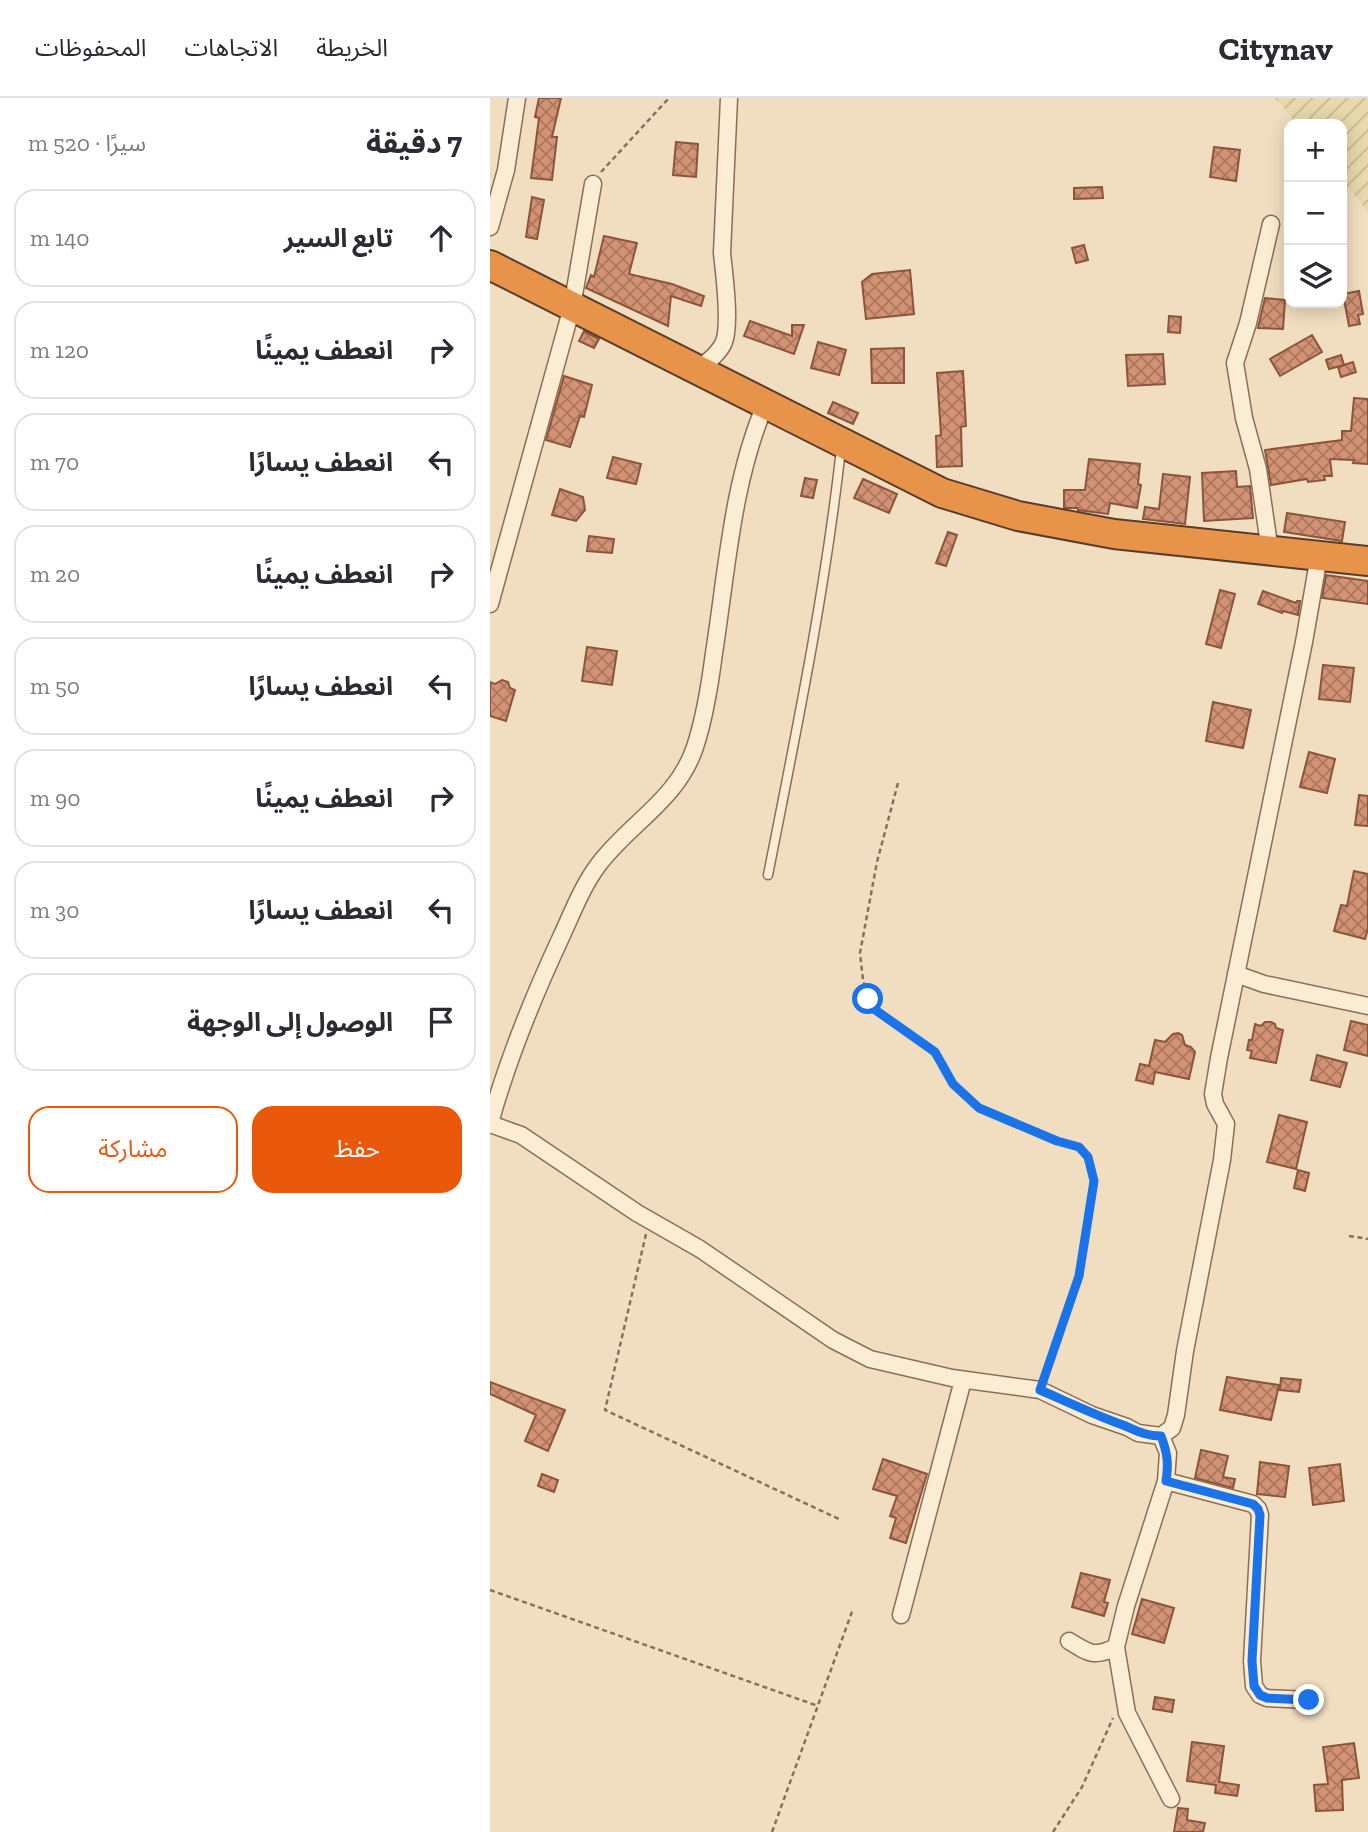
<!DOCTYPE html>
<html lang="ar">
<head>
<meta charset="utf-8">
<style>
  :root { --surface:#fff; --page:#f7f7f7; --text:#2b2b33; --muted:#7c7c81; --line:#e1e1e2; --accent:#ea580c }
  body { margin:0; font-family:"Zilla Slab","Noto Sans Arabic",serif; background:var(--page); color:var(--text); direction:rtl }
  .controls { position:absolute; right:21px; top:21px; display:grid; overflow:hidden; border-radius:14px; box-shadow:0 4px 18px #0003 }
  .controls button { width:63px; height:63px; display:grid; place-items:center; padding:0; border:0; border-bottom:2px solid var(--line); background:var(--surface); color:var(--text); font:35px sans-serif }
  .stop { position:absolute; width:21px; height:21px; margin:-16px; border:5px solid #1a73e8; border-radius:50%; background:#fff }
  .stop.end { background:#1a73e8; border-color:#fff; box-shadow:0 2px 7px #0008 }
  .list { margin:0; padding:0; list-style:none }
  h2 { display:flex; justify-content:space-between; align-items:center; height:91px; margin:0; padding:0 28px; font-size:30px }
  h2 small { font-size:23px; font-weight:400; color:var(--muted) }
  .list li { display:grid; grid-template-columns:46px 1fr auto; gap:21px; align-items:center; box-sizing:border-box; height:98px; margin:0 14px 14px; padding:0 14px; border:2px solid var(--line); border-radius:21px }
  .list b { display:block; font-size:26px; white-space:nowrap }
  .list em { font-size:23px; font-style:normal; color:var(--muted) }
  .actions { display:flex; gap:14px; padding:21px 28px }
  .actions a { flex:1; padding:16px 0; border:2px solid var(--accent); border-radius:21px; text-align:center; font-size:24px; color:var(--accent) }
  .actions .main { background:var(--accent); color:#fff }
  .icon { flex:none; width:38px; height:38px; fill:none; stroke:currentColor; stroke-width:2; stroke-linecap:round; stroke-linejoin:round }
  .map { position:relative; flex:none; width:878px; height:1734px; overflow:hidden; direction:ltr }
  header { display:flex; align-items:center; gap:42px; box-sizing:border-box; height:98px; padding:0 35px; background:var(--surface); border-bottom:2px solid var(--line) }
  header strong { font-size:33px }
  nav { display:flex; gap:38px; margin-inline-start:auto; font-size:24px }
  main { display:flex }
  aside { flex:1; background:var(--surface) }
  .map>svg:first-child { display:block }
</style>
</head>
<body>
<header>
<strong>Citynav</strong>
<nav><a>الخريطة</a><a>الاتجاهات</a><a>المحفوظات</a></nav>
</header>
<main>
<div class="map">
<svg width="878" height="1734" viewBox="0 0 878 1734">
  <defs>
    <pattern id="farmland-furrows" width="10" height="10" patternUnits="userSpaceOnUse" patternTransform="scale(1.75)"><rect width="10" height="10" fill="#e7d8ad"/><path d="M-1 1l2-2M0 10L10 0M9 11l2-2" fill="none" stroke="#c7b994"/></pattern>
    <pattern id="building-cross-hatch" width="8" height="8" patternUnits="userSpaceOnUse" patternTransform="scale(1.75)"><rect width="8" height="8" fill="#d29273"/><path d="M0 0l8 8M0 8l8-8" fill="none" stroke="#ab775e"/></pattern>
  </defs>
  <rect width="100%" height="100%" fill="#f1dec0"/>
  <path fill="url(#farmland-furrows)" d="M785,0H878V114L852,82V26H807Z"/>
  <path fill="url(#building-cross-hatch)" stroke="#8c543b" stroke-width="2" d="M49,0H71L62,39H67L62,82L41,80L49,20L45,19Z
    M186,44L208,46L206,79L183,77Z
    M724,49L750,52L746,83L720,79Z
    M612,89L613,100L584,101V90Z
    M42,99L54,102L47,141L36,139Z
    M114,138L147,145L139,176L182,186L214,198L211,208L181,198L178,228L96,190L101,177L104,179Z
    M594,147L598,162L586,165L582,150Z
    M420,172L424,216L376,221L372,184L382,176Z
    M869,193L873,216L868,217L870,226L859,228L853,196Z
    M775,200L795,202L793,231L768,230Z
    M679,218L691,219L690,235L678,234Z
    M260,223L302,238V227H314L304,256L254,238Z
    M94,233L109,241L104,250L89,243Z
    M822,237L832,254L790,278L780,261Z
    M328,244L356,252L349,277L321,270Z
    M414,250V285H382L381,251Z
    M673,256L675,286L638,288L636,257Z
    M851,257L854,267L839,271L836,262Z
    M863,264L866,274L851,279L848,269Z
    M473,273L476,328L471,329L472,368L447,369L446,338L451,337L447,275Z
    M74,278L102,287L94,319L90,318L80,349L56,342Z
    M864,300L878,301V366L863,365L864,362L840,361L842,378H834L835,382L818,384L817,381L781,387L775,352L852,342V333H861Z
    M343,304L368,315L363,326L338,315Z
    M123,359L151,366L146,386L117,380Z
    M599,361L650,366L648,386L651,387L647,410L620,405L618,416L588,412V410H574V392H595Z
    M746,373L747,389L760,388L763,420L714,423L712,375Z
    M673,376L700,379L695,426L653,421L655,409L669,411Z
    M315,380L327,382L323,400L311,398Z
    M373,381L407,396L399,415L364,400Z
    M70,391L93,399L95,412L86,423L62,417Z
    M797,415L855,424L852,443L794,434Z
    M458,434L467,437L456,468L446,465Z
    M99,438L124,441L122,455L97,453Z
    M836,477L878,483V506L832,500Z
    M730,492L745,496L731,550L716,546Z
    M773,493L806,505L807,503H810L808,517L793,513L792,515L768,506Z
    M97,549L127,553L122,587L92,583Z
    M833,567L864,570L860,604L829,601Z
    M12,582L18,584L20,590L25,592L16,623L0,618V584L5,586Z
    M723,604L761,612L753,650L716,643Z
    M819,654L845,661L837,695L810,689Z
    M869,697L878,698V728L865,727Z
    M864,773L878,776V831L875,841L844,833L851,807L857,808Z
    M861,923L878,927V958L854,952Z
    M775,924H781L785,926L786,930L793,932L786,965L760,960L762,953L757,952L759,942H762L765,926L771,928Z
    M688,935L692,937L695,947L701,949L705,954L699,981L665,974L663,986L646,982L650,966L659,968L665,942L675,944L683,936Z
    M827,957L857,965L850,989L821,982Z
    M789,1017L817,1024L806,1071L777,1064Z
    M808,1072L819,1075L815,1093L804,1090Z
    M737,1279L789,1287L781,1322L730,1312Z
    M791,1280L811,1282L809,1294L790,1292Z
    M0,1284L75,1312L58,1353L35,1343L46,1317L0,1296Z
    M711,1352L738,1358L733,1379L745,1381L743,1390L705,1380Z
    M393,1361L437,1376L416,1445L400,1440L406,1420L400,1418L407,1398L383,1391Z
    M770,1364L799,1368L795,1399L767,1396Z
    M850,1366L854,1403L823,1407L819,1370Z
    M52,1376L68,1382L64,1394L48,1388Z
    M591,1475L620,1482L614,1504L618,1505L614,1518L582,1509Z
    M652,1501L684,1510L674,1545L642,1536Z
    M665,1599L684,1602L682,1614L663,1611Z
    M702,1644L734,1648L729,1684L749,1687L747,1698L725,1695L726,1687L697,1683Z
    M864,1645L869,1680L852,1682L853,1712L826,1713L824,1687L838,1686L833,1649Z
    M688,1710L698,1711L697,1722L715,1725L713,1734H684Z"/>
  <g fill="none" stroke-linecap="round" stroke-linejoin="round">
    <g stroke="#8c6e57" stroke-width="11">
      <path id="lane" d="M278,777C306,635 335,495 351,351"/>
    </g>
    <g stroke="#8c6e57" stroke-width="19">
      <path id="street" d="M0,129L16,72L27,0
        M207,272C217,264 229,256 234,244C241,225 234,175 232,155L239,0
        M780,453L768,371L754,320L745,265L758,225L781,126
        M0,506L82,209L103,86
        M746,876L774,886L878,908
        M0,1025C18,960 44,897 72,837C83,813 93,787 109,766C140,725 188,701 205,649C215,619 220,586 224,555C237,472 242,385 275,307
        M0,1026L31,1037L147,1115L210,1151L343,1242L380,1261L462,1280L550,1292L602,1317L637,1329L648,1335L671,1338L682,1330L686,1317L695,1253L732,1062L736,1026L725,1006L723,996L729,960L814,544L829,458
        M671,1338L678,1355L676,1383L636,1508L626,1549L637,1615L681,1701
        M676,1383L763,1406L768,1411L770,1417L762,1563L764,1588L770,1597L777,1600L819,1602
        M411,1517L473,1282
        M579,1543C598,1555 604,1560 626,1549"/>
    </g>
    <g stroke="#593c2b" stroke-width="32">
      <path id="highway" d="M0,167L452,395L528,418L624,436L878,463"/>
    </g>
    <path stroke="#8c6e57" stroke-width="2.5" stroke-dasharray="5 3.5" stroke-linecap="butt" d="M111,74L179,0
      M408,685L387,764L370,855L373,882L378,901L384,911L445,954L463,986L489,1010L567,1043L589,1049L598,1059L604,1083L589,1178L554,1279
      M156,1136L115,1312L349,1421
      M859,1138L878,1141
      M0,1492L328,1608
      M282,1734L363,1511
      M563,1734L592,1689L623,1620"/>
    <use href="#lane" stroke="#fbecd4" stroke-width="8"/>
    <use href="#street" stroke="#fbecd4" stroke-width="16"/>
    <use href="#highway" stroke="#e7944a" stroke-width="28"/>
  </g>
  <g fill="none" stroke-linecap="round" stroke-linejoin="round">
    <path stroke="#1a73e8" stroke-width="9" d="M378,901L384,911L445,954L463,986L489,1010L567,1043L589,1049L598,1059L604,1083L589,1178L550,1292C578,1304 605,1317 633,1327C647,1333 656,1338 671,1338C677,1354 679,1365 676,1383L763,1406L768,1411L770,1417L762,1563L764,1588L770,1597L777,1600L819,1602"/>
  </g>
</svg>
<div class="controls">
<button>+</button>
<button>−</button>
<button><svg class="icon" aria-label="layers" viewBox="0 0 24 24"><path d="M12 4l9 5-9 5-9-5zM3 14l9 5 9-5"/></svg></button>
</div>
<div class="stop" style="left:378px;top:901px"></div>
<div class="stop end" style="left:819px;top:1602px"></div>
</div>
<aside>
<h2>7 دقيقة<small>سيرًا · 520 m</small></h2>
<ul class="list">
<li><svg class="icon" aria-label="ahead" viewBox="0 0 24 24"><path d="M12 20V5M6 11l6-6 6 6"/></svg><div><b>تابع السير</b></div><em>140 m</em></li>
<li><svg class="icon" aria-label="right" viewBox="0 0 24 24"><path d="M7 20v-9h11M14 6l5 5-5 5"/></svg><div><b>انعطف يمينًا</b></div><em>120 m</em></li>
<li><svg class="icon" aria-label="left" viewBox="0 0 24 24"><path d="M17 20v-9H6M10 6l-5 5 5 5"/></svg><div><b>انعطف يسارًا</b></div><em>70 m</em></li>
<li><svg class="icon" aria-label="right" viewBox="0 0 24 24"><path d="M7 20v-9h11M14 6l5 5-5 5"/></svg><div><b>انعطف يمينًا</b></div><em>20 m</em></li>
<li><svg class="icon" aria-label="left" viewBox="0 0 24 24"><path d="M17 20v-9H6M10 6l-5 5 5 5"/></svg><div><b>انعطف يسارًا</b></div><em>50 m</em></li>
<li><svg class="icon" aria-label="right" viewBox="0 0 24 24"><path d="M7 20v-9h11M14 6l5 5-5 5"/></svg><div><b>انعطف يمينًا</b></div><em>90 m</em></li>
<li><svg class="icon" aria-label="left" viewBox="0 0 24 24"><path d="M17 20v-9H6M10 6l-5 5 5 5"/></svg><div><b>انعطف يسارًا</b></div><em>30 m</em></li>
<li><svg class="icon" aria-label="arrive" viewBox="0 0 24 24"><path d="M6 21V4h12l-3 4 3 4H6"/></svg><div><b>الوصول إلى الوجهة</b></div></li>
</ul>
<div class="actions"><a class="main">حفظ</a><a>مشاركة</a></div>
</aside>
</main>
</body>
</html>
